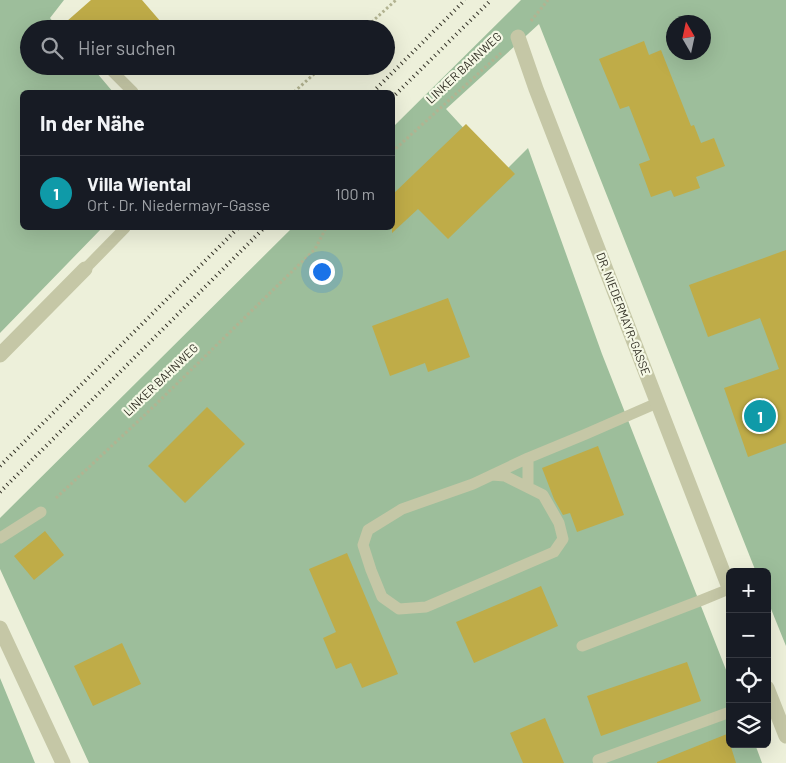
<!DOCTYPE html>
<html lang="de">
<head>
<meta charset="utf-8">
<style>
  :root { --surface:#171b24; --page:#20242c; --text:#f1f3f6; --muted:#9ea1a6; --line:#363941; --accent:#8c9099 }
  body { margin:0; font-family:Barlow,sans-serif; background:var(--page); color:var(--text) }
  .controls { position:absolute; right:15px; bottom:15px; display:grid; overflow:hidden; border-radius:8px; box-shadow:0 5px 20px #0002 }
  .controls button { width:45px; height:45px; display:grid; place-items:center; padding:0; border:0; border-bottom:1px solid var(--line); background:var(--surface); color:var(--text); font:25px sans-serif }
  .compass { position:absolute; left:666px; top:15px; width:45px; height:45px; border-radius:50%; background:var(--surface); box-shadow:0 5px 20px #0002; rotate:351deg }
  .you { position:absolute; left:321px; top:271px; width:18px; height:18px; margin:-12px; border:4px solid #fff; border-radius:50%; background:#1a73e8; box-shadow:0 0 0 8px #1a73e833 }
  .badge { display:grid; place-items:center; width:32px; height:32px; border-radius:50%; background:var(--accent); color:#fff; font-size:16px; font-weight:700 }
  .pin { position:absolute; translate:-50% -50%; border:2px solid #fff; box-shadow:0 1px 5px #0006 }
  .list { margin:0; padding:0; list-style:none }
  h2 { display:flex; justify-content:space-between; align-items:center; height:65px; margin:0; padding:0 20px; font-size:21px }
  h2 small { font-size:16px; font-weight:400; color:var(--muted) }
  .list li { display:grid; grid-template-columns:32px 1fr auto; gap:15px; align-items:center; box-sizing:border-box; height:75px; padding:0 20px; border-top:1px solid var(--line) }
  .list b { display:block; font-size:19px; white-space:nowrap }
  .list p { margin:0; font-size:16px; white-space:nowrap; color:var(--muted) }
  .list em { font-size:16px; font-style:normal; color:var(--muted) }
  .icon { flex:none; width:28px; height:28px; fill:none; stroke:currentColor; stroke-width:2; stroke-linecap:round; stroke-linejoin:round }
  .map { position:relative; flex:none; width:786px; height:763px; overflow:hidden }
  .search { position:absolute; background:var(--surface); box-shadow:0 5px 20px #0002; left:20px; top:20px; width:375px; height:55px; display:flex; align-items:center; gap:12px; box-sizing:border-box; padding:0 18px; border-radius:28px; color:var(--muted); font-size:19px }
  .panel { position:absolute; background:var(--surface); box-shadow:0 5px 20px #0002; left:20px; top:90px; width:375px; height:140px; border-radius:8px }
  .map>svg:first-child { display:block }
</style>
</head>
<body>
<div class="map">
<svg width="786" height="763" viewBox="0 0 786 763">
  <rect width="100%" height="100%" fill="#edf0da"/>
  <path fill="#9dbe9b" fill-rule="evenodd" d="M0,0H64L50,18L59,29H29V66H91L113,92H22V228H102L0,333Z
    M521,0H786V646L767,599V572H756L539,24L446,109L504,172L528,148L602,354L730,680V744H755L762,763H89L0,569V518L292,228H392L393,127ZM674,22H704V52H674Z
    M0,678L35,763H0Z"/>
  <path fill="#bfac48" d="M91,0H142L167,29H58Z
    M644,41L649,55L661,50L691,126L694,125L701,143L714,138L725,166L696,177L700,188L674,197L671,190L651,197L639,164L650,160L629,106L620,109L599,59Z
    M466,124L515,174L448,239L418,209L392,233V195Z
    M786,250V443L748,457L724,388L779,369L760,318L708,337L689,285Z
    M448,298L470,357L428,372L425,363L390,376L372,326Z
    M207,407L245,444L185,503L148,466Z
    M598,446L624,515L577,532L570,513L563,515L554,499L542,468Z
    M45,531L64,555L34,580L14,556Z
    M347,553L398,674L362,688L351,663L336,669L323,638L336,632L309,569Z
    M541,586L558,626L474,663L456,622Z
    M122,643L141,684L93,706L74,666Z
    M687,662L701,701L601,736L587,696Z
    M545,718L564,763H523L510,733Z
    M727,734L736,763H657V762Z"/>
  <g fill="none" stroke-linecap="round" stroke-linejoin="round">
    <path stroke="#b2b391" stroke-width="3" stroke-dasharray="2.5 2.5" stroke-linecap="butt" d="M531,21L548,0
      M364,29L396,0
      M294,92L323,66
      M392,152L501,53
      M56,498L149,411L315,249L326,228"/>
    <path stroke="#c5c7a6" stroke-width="11" d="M107,66L133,92
      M85,269L125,228
      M528,458V487
      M492,475L505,476L543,495L559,523L563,539L554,552L426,607L399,609L382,597L371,570L363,545L368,530L402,509L473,484L528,458L586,434L657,403
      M0,538L41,512
      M582,646L702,600L729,589
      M599,763L598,760L730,712"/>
    <path stroke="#c5c7a6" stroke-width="15" d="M518,37L536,89L730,590
      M0,355L85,269
      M0,628L63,763
      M767,688L786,736"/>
    <path stroke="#343227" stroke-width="4" stroke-dasharray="1 4" stroke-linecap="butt" d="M373,92L465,0
      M392,98L491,0
      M0,466L238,228
      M0,492L264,228"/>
  </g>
  <g text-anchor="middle" stroke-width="4.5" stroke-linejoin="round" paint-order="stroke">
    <g font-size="12" fill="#343227" stroke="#f5f8e5">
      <text transform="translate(464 68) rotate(-43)" y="4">LINKER BAHNWEG</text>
      <text transform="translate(623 314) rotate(69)" y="4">DR. NIEDERMAYR-GASSE</text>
      <text transform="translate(161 380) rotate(-44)" y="4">LINKER BAHNWEG</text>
    </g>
  </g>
</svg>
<div class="controls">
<button>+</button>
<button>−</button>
<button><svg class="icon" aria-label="locate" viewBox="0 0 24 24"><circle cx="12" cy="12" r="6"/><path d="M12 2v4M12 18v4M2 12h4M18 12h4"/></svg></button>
<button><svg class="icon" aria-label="layers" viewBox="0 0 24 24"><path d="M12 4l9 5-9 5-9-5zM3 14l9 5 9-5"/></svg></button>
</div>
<svg class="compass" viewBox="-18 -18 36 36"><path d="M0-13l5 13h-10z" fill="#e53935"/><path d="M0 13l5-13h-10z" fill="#9ea1a6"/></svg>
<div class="you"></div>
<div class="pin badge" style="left:760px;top:416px;background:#0f9aa8">1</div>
<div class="search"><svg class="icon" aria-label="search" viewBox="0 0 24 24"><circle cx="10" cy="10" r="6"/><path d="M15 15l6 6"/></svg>Hier suchen</div>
<section class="panel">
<h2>In der Nähe<small></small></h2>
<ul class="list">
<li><span class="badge" style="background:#0f9aa8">1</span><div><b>Villa Wiental</b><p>Ort · Dr. Niedermayr-Gasse</p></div><em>100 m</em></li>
</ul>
</section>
</div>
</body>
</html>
